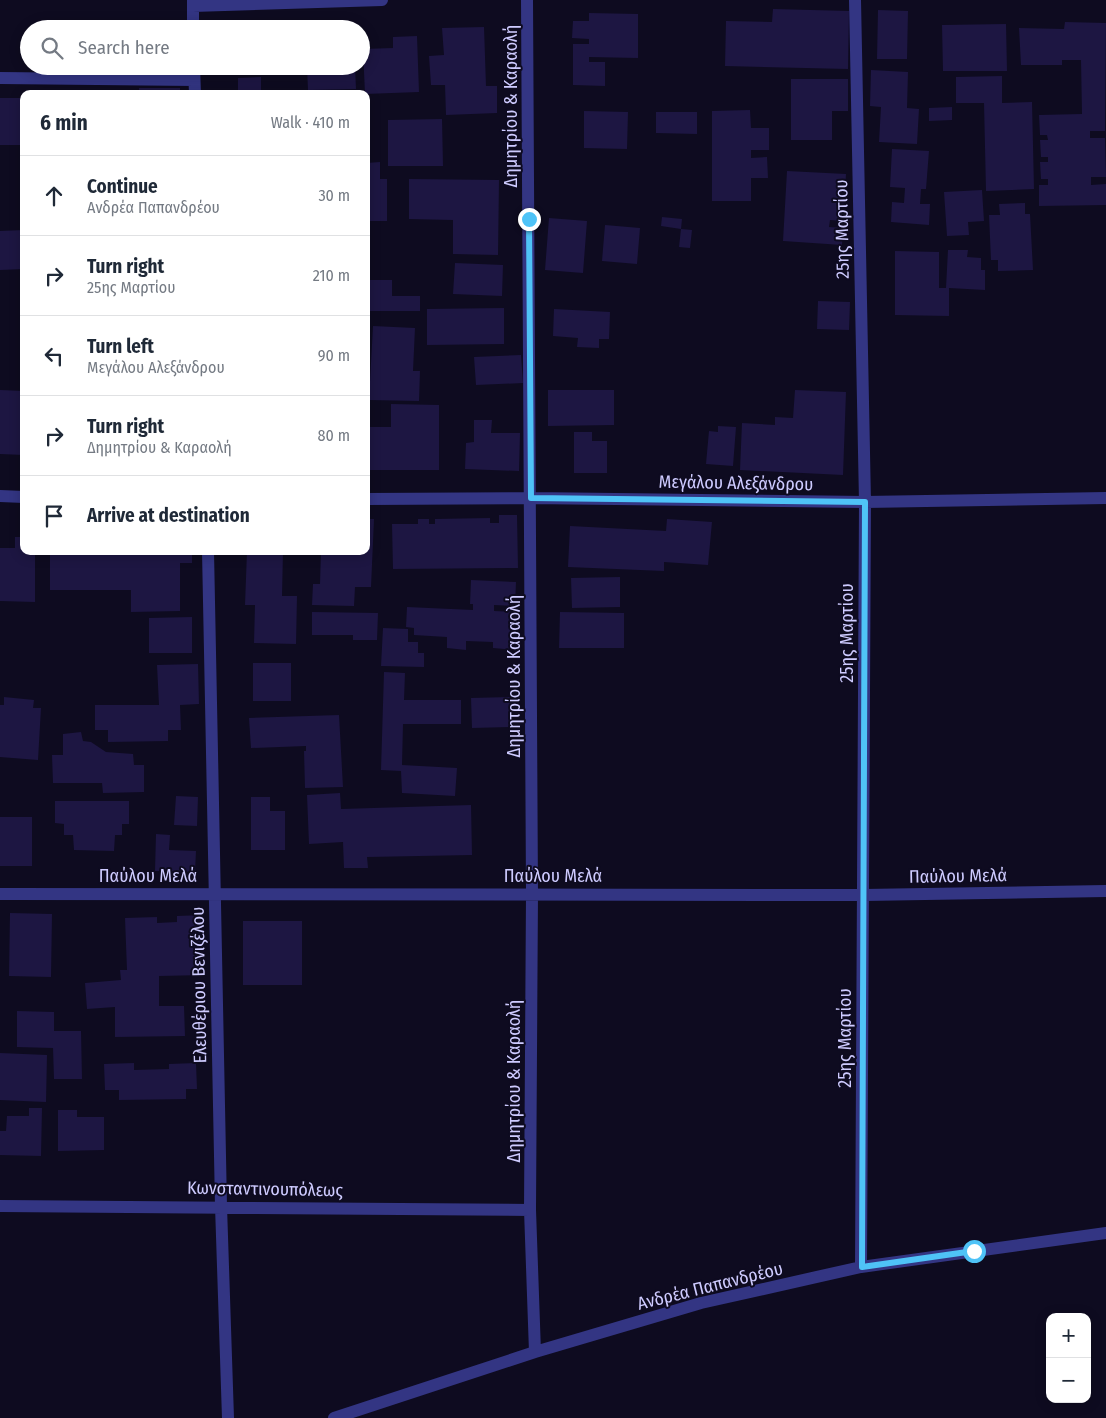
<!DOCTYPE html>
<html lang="en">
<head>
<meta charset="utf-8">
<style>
  :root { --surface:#fff; --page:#f6f6f7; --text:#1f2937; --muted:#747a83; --line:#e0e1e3 }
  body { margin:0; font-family:"Fira Sans Condensed",sans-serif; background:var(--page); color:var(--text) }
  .controls { position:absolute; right:15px; bottom:15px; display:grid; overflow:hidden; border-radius:10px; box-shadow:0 2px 12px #0003 }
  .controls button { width:45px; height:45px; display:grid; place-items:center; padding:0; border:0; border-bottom:1px solid var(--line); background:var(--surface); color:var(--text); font:25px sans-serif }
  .stop { position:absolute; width:15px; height:15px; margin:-11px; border:4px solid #4fc3f7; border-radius:50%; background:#fff }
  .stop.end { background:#4fc3f7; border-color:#fff; box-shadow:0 1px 5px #0008 }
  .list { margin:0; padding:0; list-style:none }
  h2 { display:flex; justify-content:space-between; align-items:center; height:65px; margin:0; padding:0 20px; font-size:21px }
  h2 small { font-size:16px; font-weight:400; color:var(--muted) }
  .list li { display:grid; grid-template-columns:32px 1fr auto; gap:15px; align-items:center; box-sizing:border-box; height:80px; padding:0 20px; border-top:1px solid var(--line) }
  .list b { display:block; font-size:19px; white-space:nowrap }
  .list p { margin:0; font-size:16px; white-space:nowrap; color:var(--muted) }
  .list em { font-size:16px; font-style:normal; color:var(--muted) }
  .icon { flex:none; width:28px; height:28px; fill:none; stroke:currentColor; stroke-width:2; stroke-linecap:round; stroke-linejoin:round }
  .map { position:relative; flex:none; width:1106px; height:1418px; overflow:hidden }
  .search { position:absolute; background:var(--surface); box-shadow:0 2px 12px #0003; left:20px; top:20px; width:350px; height:55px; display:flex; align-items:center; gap:12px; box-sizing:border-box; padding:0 18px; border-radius:28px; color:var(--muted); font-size:19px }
  .panel { position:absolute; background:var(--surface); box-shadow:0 2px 12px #0003; left:20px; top:90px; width:350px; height:465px; border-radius:10px }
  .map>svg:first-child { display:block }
</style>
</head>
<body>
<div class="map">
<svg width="1106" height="1418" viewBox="0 0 1106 1418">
  <rect width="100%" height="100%" fill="#0e0b20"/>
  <path fill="#1d1642" d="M773,9L849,11L848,69L725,66L726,21L772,22Z
    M878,10L908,11L907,59H877Z
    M589,13L638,14V58L589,57V62H605V86L573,85V44H589V39L572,38L573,21H589Z
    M1065,22L1106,23L1105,131H1090V138H1105L1106,177H1091V185L1106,184V205L1039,206V185H1048V179H1041L1040,162H1048V157H1041L1040,140H1048L1047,135H1040L1039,115L1082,114L1081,60H1062V65H1021L1019,28L1064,29Z
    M1006,24L1007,71H943L942,25Z
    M484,27L486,86H497V113L446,115L445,85H431L429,56L444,55L442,28Z
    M417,36L419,92L365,94L363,49L393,48V37Z
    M355,66L356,89L308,90L307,67Z
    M871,70L908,72L907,108L919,109L917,144L879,142L881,107L870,106Z
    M1002,76V103L1032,102L1034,189L986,191L984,103H956V77Z
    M261,77V94H238V78Z
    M791,79H848V111H832V140H791Z
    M139,88H180V94H139Z
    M0,98H24V145H0Z
    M952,107V120L929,121V108Z
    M750,110L751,128H769V150H751V158L767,157L768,178H751V201H712V111Z
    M584,111L628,112L627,149L584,148Z
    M656,112H697V134L656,133Z
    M442,119L443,166H388V120Z
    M892,149L929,151L926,189H921L920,204H930L929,225L891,222L892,202L904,203L905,188L890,187Z
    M380,162V179H387V221H366V163Z
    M787,171L846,174L843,221L830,220L829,227L843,228L842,245L783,241Z
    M409,179L499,180L498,255L453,254V220L409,219Z
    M982,190L984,221L968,222L969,235L947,236L944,192Z
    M1025,203V214H1030L1033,270L998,271V260H991L989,215H1000L999,204Z
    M662,217L682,219L681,229L692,230L690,248L679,247L681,229L661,226Z
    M549,218L587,221L583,273L545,270Z
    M605,225L640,228L637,264L602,261Z
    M24,230V269L0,270V231Z
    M948,250H968L967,257L981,258V270H985V290L949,288V316L895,315V251L939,252V288H946Z
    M455,263L503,265L502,296L453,294Z
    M370,280H392V296H420V311H370Z
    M818,301L850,302L849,330L817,329Z
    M504,308V344L427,345V309Z
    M554,309L610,312L609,339H599V348L577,347L578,338L553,336Z
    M373,326L415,328L413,371H420L419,401L369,400Z
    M521,355L523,383L476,385L474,357Z
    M0,390L24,391V455L0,454Z
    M548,390H614V425L548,426Z
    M795,390L846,392L843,475L740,470L742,423L775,425V417L793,418Z
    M391,404L439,405V470H369V491H366V443H369V427H391Z
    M474,420H492L491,433H520L519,471L465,469L466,443L474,442Z
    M718,426L736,427L733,466L706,464L709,431L718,432Z
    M574,432H592V441H607V473H574Z
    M499,515H517L518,568L393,569L392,524H418V519H429V524H435V519L490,518V523H499Z
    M366,519H374L371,587H355L354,606L312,605L313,584H320L321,551H366Z
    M667,519L712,522L708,565L664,562V571L568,567L570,526L666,531Z
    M15,537H24V551H35V602L0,601V548H15Z
    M50,551H192V563H180V611L131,612V590H50Z
    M247,551H283L282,596H297L296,644L254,643L255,605H245Z
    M620,577V607L572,608L571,578Z
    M471,580L516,582L515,606L494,605V611L518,612L516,650L493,648V642L466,641V650L447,648V637L414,635V628L406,627L407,607L473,610V604H470Z
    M312,612L378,613L377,640H353V635H312Z
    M560,612L624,613V648H559Z
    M192,617V653H149V618Z
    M383,628L408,629V642H418V653H424V667L381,666Z
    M253,663H291V701H253Z
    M198,664L199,704L180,705L181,730H168V741L108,742V730H95V705H159L157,665Z
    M384,672L405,673L404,700H461V724H403L402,765L457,768L455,796L402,793L401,771L381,770Z
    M4,697L34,700L33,708H41L38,760L0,757V705H4Z
    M512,697V727L472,728L471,698Z
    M339,715L343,787L305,788L304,751H306V746L251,748L249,718Z
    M81,732L83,741L91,742L106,752L133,754L134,765H144V792L103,793L102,783H53L52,755H63V734Z
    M340,793L341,809L471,805L472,855L367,857L368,868H344L343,842L309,844L307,795Z
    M176,796L198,797L197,826L174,825Z
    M251,797H270V811H285V850H251Z
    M55,801H129V824H122V835H115L114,851L74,850L73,835H64V824L55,823Z
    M0,817H32V866H0Z
    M156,834L170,835L169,850L196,851L195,872L155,871Z
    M10,913L52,914L51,977L9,976Z
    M203,915L205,975L159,976V1006H184L185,1036L115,1037V1007L87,1009L85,983L121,980L120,970H127L125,918L157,917V923L177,922V916Z
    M243,921H302V985H243Z
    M17,1011L54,1012V1031H81L82,1079H54L53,1048L17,1047Z
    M0,1053L47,1055L46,1102L0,1100Z
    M134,1063V1070L169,1069V1064L196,1063L197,1089H186V1099L119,1100V1090H105L104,1064Z
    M29,1108H42L41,1156L0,1155V1131H6L7,1116H29Z
    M58,1110H77V1117H104V1150L58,1151Z"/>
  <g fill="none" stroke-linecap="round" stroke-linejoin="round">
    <path stroke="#333583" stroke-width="12" d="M193,0V29
      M527,0L532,893L530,1210L535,1352
      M855,0L865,502L861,1267
      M193,6L382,0
      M194,66L195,94
      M0,78L194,80
      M0,496L24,497
      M366,499L531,498L865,502L1106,498
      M208,551L221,1206L228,1418
      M0,894L864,895L1106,891
      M0,1206L530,1210
      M334,1418L535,1352L701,1303L861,1267L1106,1233"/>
  </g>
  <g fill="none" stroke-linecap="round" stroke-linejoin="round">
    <path stroke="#4fc3f7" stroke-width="6" d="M529,219L531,498L865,502L862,1267L974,1251"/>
  </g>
  <g text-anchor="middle" stroke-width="4" stroke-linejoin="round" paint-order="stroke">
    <g font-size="18" fill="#cecbff" stroke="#0e0b20">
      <text transform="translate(511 106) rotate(-90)" y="6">Δημητρίου &amp; Καραολή</text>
      <text transform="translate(842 229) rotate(-91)" y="6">25ης Μαρτίου</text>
      <text transform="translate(736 483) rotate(1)" y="6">Μεγάλου Αλεξάνδρου</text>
      <text transform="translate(847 633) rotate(-90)" y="6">25ης Μαρτίου</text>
      <text transform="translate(514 676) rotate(-90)" y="6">Δημητρίου &amp; Καραολή</text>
      <text x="148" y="882">Παύλου Μελά</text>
      <text x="553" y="882">Παύλου Μελά</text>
      <text transform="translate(958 876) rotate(-1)" y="6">Παύλου Μελά</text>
      <text transform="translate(199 985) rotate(-91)" y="6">Ελευθέριου Βενιζέλου</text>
      <text transform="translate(845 1038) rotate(-90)" y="6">25ης Μαρτίου</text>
      <text transform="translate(514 1081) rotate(-90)" y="6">Δημητρίου &amp; Καραολή</text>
      <text transform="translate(265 1189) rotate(1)" y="6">Κωνσταντινουπόλεως</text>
      <text transform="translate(710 1286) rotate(-14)" y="6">Ανδρέα Παπανδρέου</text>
    </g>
  </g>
</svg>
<div class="controls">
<button>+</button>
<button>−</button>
</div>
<div class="stop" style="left:974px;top:1251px"></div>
<div class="stop end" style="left:529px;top:219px"></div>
<div class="search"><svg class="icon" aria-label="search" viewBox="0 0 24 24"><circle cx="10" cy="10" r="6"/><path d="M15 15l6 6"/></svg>Search here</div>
<section class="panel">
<h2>6 min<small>Walk · 410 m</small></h2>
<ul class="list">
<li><svg class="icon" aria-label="ahead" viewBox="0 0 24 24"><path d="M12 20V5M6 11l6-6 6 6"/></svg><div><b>Continue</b><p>Ανδρέα Παπανδρέου</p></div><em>30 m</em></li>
<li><svg class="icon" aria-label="right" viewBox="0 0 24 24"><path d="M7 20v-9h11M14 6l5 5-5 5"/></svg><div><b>Turn right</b><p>25ης Μαρτίου</p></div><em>210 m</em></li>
<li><svg class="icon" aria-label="left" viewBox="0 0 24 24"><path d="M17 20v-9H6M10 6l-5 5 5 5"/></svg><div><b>Turn left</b><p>Μεγάλου Αλεξάνδρου</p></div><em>90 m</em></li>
<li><svg class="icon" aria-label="right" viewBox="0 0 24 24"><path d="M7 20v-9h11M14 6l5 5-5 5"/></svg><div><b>Turn right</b><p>Δημητρίου &amp; Καραολή</p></div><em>80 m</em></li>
<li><svg class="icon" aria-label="arrive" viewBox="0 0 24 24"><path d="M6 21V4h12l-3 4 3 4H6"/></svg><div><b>Arrive at destination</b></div></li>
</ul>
</section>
</div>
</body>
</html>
